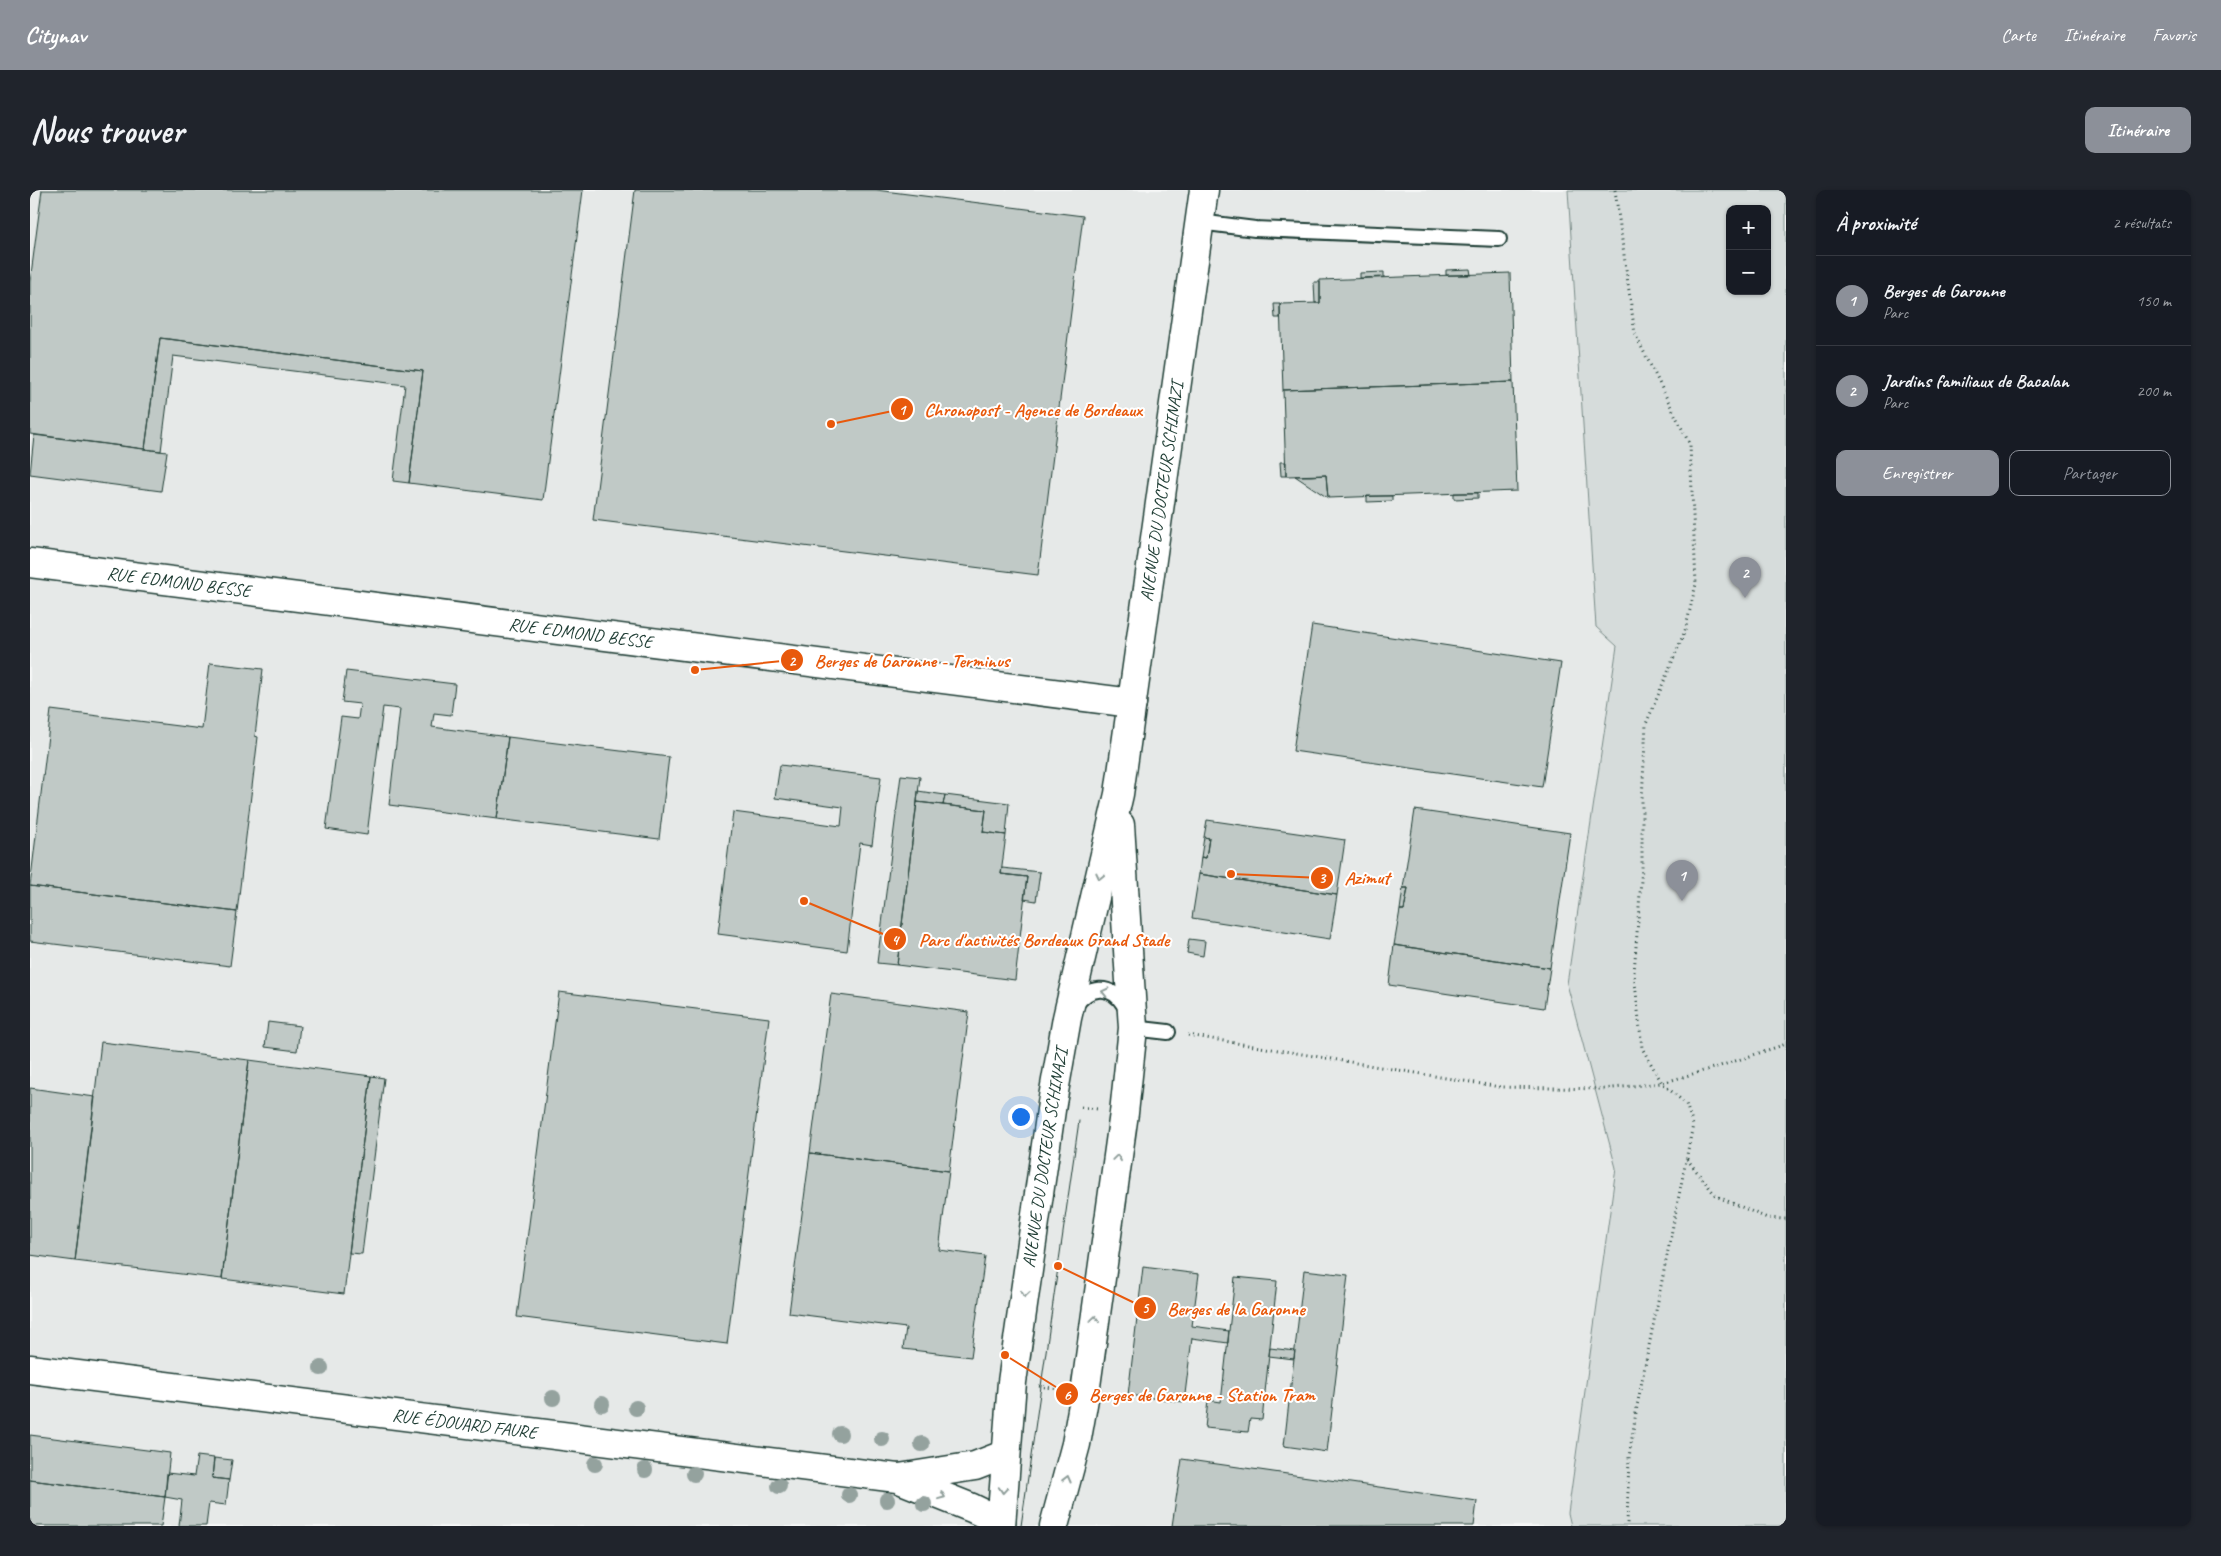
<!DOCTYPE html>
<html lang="fr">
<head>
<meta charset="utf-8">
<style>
  :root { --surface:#171b24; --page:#20242c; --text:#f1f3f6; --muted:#9ea1a6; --line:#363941; --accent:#8c9099 }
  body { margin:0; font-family:Caveat,sans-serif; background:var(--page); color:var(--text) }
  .controls { position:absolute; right:15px; top:15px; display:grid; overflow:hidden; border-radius:10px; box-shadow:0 1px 4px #0004 }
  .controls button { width:45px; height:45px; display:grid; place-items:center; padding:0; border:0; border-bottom:1px solid var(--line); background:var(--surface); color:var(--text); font:25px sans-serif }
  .you { position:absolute; left:990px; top:926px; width:18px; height:18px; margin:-12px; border:4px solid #fff; border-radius:50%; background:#1a73e8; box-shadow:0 0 0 8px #1a73e833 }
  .badge { display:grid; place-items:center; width:32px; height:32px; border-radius:50%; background:var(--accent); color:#fff; font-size:16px; font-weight:700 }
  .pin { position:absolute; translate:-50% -41px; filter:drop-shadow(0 1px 2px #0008) }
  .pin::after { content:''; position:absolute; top:26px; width:18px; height:15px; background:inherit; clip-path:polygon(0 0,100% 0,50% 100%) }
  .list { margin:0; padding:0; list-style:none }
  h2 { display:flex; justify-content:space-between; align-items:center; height:65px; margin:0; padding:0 20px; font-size:21px }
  h2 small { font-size:16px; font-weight:400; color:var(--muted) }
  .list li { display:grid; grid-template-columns:32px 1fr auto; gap:15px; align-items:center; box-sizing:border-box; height:90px; padding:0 20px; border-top:1px solid var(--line) }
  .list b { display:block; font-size:19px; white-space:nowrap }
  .list p { margin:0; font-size:16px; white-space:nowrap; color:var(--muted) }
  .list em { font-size:16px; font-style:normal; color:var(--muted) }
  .actions { display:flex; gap:10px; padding:15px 20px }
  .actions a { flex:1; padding:11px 0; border:1px solid var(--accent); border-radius:10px; text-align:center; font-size:18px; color:var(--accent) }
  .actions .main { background:var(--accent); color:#fff }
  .map { position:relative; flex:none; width:1756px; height:1336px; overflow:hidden; border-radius:10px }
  header { display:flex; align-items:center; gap:30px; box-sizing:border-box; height:70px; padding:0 25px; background:var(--accent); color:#fff }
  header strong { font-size:24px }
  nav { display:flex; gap:28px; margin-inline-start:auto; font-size:18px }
  .intro { display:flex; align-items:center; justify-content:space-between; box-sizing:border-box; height:120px; padding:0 30px }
  h1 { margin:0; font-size:35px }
  .button { padding:12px 22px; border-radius:10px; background:var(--accent); color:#fff; font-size:18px; font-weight:700 }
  main { display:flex; gap:30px; padding:0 30px }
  aside { flex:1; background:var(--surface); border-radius:10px; box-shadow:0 1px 4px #0004 }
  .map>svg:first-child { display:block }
</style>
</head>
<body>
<header>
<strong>Citynav</strong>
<nav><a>Carte</a><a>Itinéraire</a><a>Favoris</a></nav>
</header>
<div class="intro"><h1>Nous trouver</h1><a class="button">Itinéraire</a></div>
<main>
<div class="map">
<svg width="1756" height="1336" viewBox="0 0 1756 1336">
  <rect width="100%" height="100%" fill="#f6f7f7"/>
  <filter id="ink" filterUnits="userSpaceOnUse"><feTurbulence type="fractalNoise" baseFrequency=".02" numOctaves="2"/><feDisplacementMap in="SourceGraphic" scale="10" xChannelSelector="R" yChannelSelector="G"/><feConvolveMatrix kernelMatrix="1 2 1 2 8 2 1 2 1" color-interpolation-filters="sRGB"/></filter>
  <g filter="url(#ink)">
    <path fill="#e6e9e8" d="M0,0H1538L1566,436L1587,456L1537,794L1586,978L1538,1323L1541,1336H0Z"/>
    <path fill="#d6dcdb" stroke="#7a8c88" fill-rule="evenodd" d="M1538,0H1756V1336H1541L1538,1323L1586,978L1537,794L1587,456L1566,437ZM1700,19H1737V101H1700Z"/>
    <path fill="#c0c9c6" stroke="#1f3d34" d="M12,0H553L513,310L379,293L393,181L130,148L115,259L0,244V92Z
      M605,0H846L1053,26L1008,385L563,330Z
      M1440,79L1441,85H1416V80Z
      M1354,82V87L1330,88V83Z
      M1480,83L1483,192L1253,200L1250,114L1290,113V90Z
      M1284,92H1290V113H1285Z
      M1244,114H1250V128H1245Z
      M130,148L393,181L379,293L363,291L375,195L143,166L131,261L115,259Z
      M1483,192L1487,301L1298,308L1296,285L1256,286L1253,200Z
      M4,245L137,262L131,301L0,284Z
      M1250,272H1256V286H1251Z
      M1296,285L1298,308L1265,286H1281Z
      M1424,303H1448V308L1424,309Z
      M1337,306H1362V311L1337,312Z
      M1282,435L1531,473L1512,597L1263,561Z
      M180,473L233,479L225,546L228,547L207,722L0,696L21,520L172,539Z
      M316,481L425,494L421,525L404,523L402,537L478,547L467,629L359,615L370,519L353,517L337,645L296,639L311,527L328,529L330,514L312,512Z
      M478,547L639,567L629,649L467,629Z
      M750,575L851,587L842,655L830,653L817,761L688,744L703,622L811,636L813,617L745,608Z
      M871,585L890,587L867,775L847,773Z
      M888,601L915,605L913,615L887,612Z
      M915,605L979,613L976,645L953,642L956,620L913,615Z
      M887,612L956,620L953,642L976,645L971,684L997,687L985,790L867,775Z
      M1385,620L1540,643L1520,778L1364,755L1370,720H1374L1378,698H1373Z
      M1177,630L1315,650L1307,705L1169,684L1171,667L1176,668L1179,648L1174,647Z
      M1174,647L1179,648L1176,668L1171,667Z
      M972,678L1010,682L1006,711L994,709L997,687L971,684Z
      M1169,684L1307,705L1300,749L1162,728Z
      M0,696L207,722L200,776L0,751Z
      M1373,698H1378L1374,720H1370Z
      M1159,749L1175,751L1173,766L1157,763Z
      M1364,755L1520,778L1514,818L1359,795Z
      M529,802L739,828L697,1154L487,1127Z
      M801,804L939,822L919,981L780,963Z
      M238,832L270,836L267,861L235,857Z
      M71,852L219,870L192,1089L45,1071Z
      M219,870L341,886L314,1104L192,1089Z
      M341,886L354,888L332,1064L319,1063Z
      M0,898L65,907L45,1071L0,1065Z
      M780,963L919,981L909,1060L955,1066L941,1167L873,1159L876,1138L759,1123Z
      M1113,1077L1169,1084L1162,1136L1199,1141L1198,1153L1162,1148L1154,1212L1098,1205Z
      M1274,1080L1318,1085L1297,1262L1254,1256Z
      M1205,1087L1247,1091L1232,1230L1220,1229L1218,1242L1175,1238L1178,1210L1191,1212Z
      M1240,1158L1265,1161L1264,1169L1239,1166Z
      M0,1245L140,1263L135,1307L0,1290Z
      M167,1266L184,1268L182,1288L199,1290L196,1315L179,1313L176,1336H149L152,1310L135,1307L137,1283L164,1286Z
      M184,1268L202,1270L199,1290L182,1288Z
      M1152,1269L1447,1311L1444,1336H1142Z
      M0,1290L135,1307L131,1336H0Z"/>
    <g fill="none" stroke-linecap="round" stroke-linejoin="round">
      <g stroke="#1f3d34" stroke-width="18">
        <path id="service" d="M1169,32L1225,39L1469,49
          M1045,816C1058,796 1081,793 1094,815C1098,822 1100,831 1103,838L1138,842"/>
      </g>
      <g stroke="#1f3d34" stroke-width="31">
        <g id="minor">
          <path id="s1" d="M0,373L1102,513"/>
          <path id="s2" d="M0,1179L867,1288L942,1318L971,1332"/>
          <path d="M869,1288L945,1276L976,1264"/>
          <path id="s3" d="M971,1336L982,1192L1022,913L1037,828L1089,604L1174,0"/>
          <path d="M1024,1336L1046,1254L1055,1203L1094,923L1103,838L1090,635"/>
        </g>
      </g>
      <path stroke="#1f3d34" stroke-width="3" stroke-dasharray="1 4" stroke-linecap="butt" d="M1585,0L1605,144L1660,255L1666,394L1655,441L1616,534L1612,609V677L1604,783L1612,858L1632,893L1656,914L1663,935L1607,1216L1599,1267L1597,1336
        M1158,845L1470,897L1573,899L1632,893L1690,876L1756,854
        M1051,917L1067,919
        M1657,969L1686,1006L1737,1028L1756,1029
        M1009,1196L1028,1199"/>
      <use href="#service" stroke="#fff" stroke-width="14"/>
      <use href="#minor" stroke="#fff" stroke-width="28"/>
      <path stroke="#1f3d34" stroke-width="1" d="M991,1336L1049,931"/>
    </g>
    <g fill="#94a29e">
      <circle cx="291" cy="1178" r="8"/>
      <circle cx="523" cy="1208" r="8"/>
      <circle cx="572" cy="1214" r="8"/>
      <circle cx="606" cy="1218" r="8"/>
      <circle cx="810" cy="1244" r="8"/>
      <circle cx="852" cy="1249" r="8"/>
      <circle cx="892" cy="1254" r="8"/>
      <circle cx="565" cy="1274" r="8"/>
      <circle cx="615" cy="1280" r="8"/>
      <circle cx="664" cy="1284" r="8"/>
      <circle cx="749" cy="1296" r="8"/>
      <circle cx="819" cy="1305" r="8"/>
      <circle cx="857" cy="1310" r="8"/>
      <circle cx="894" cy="1314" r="8"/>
    </g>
    <defs><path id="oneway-chevron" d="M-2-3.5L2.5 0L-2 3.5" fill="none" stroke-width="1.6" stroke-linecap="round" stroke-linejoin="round" transform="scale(1.25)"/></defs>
    <g stroke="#8f9e9a">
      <use href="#oneway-chevron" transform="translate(1070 686) rotate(103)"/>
      <use href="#oneway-chevron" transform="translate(1075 802) rotate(-167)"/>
      <use href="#oneway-chevron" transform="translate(1087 968) rotate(-82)"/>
      <use href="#oneway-chevron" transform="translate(995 1104) rotate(98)"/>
      <use href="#oneway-chevron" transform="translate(1065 1129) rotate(-82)"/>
      <use href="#oneway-chevron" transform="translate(1037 1289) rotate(-76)"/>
      <use href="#oneway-chevron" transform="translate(973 1300) rotate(94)"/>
      <use href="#oneway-chevron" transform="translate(912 1306) rotate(22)"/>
    </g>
  </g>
  <g text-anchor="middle" stroke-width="4" stroke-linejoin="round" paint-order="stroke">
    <g font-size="18" fill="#1f3d34" stroke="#fff">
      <text dy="6" stroke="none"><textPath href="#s3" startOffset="1048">AVENUE DU DOCTEUR SCHINAZI</textPath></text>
      <text dy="6" stroke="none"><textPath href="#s1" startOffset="150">RUE EDMOND BESSE</textPath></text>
      <text dy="6" stroke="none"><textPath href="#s1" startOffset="555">RUE EDMOND BESSE</textPath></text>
      <text dy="6" stroke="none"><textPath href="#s3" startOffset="371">AVENUE DU DOCTEUR SCHINAZI</textPath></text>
      <text dy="6" stroke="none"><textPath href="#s2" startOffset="438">RUE ÉDOUARD FAURE</textPath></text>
    </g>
  </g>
  <path fill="none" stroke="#e8590c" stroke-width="2" d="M801 234L872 219M665 480L762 470M1201 684L1292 688M774 711L865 749M1028 1076L1115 1118M975 1165L1037 1204"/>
  <g fill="#e8590c" stroke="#fff" stroke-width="2">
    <circle cx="801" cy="234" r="5"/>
    <circle cx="665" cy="480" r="5"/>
    <circle cx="1201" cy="684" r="5"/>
    <circle cx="774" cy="711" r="5"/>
    <circle cx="1028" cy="1076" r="5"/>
    <circle cx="975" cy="1165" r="5"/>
    <circle cx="872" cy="219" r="12"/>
    <circle cx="762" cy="470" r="12"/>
    <circle cx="1292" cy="688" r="12"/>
    <circle cx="865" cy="749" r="12"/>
    <circle cx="1115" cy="1118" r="12"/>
    <circle cx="1037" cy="1204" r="12"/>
  </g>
  <g font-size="15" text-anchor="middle" font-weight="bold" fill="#fff">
    <text x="872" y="225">1</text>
    <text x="762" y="476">2</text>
    <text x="1292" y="693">3</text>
    <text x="865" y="755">4</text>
    <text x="1115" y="1123">5</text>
    <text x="1037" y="1210">6</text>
  </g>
  <g font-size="19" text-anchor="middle" font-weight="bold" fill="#e8590c" stroke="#fff" stroke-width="4" stroke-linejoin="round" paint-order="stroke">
    <text x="1003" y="226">Chronopost - Agence de Bordeaux</text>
    <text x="882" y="477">Berges de Garonne - Terminus</text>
    <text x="1337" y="694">Azimut</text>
    <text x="1014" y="756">Parc d'activités Bordeaux Grand Stade</text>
    <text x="1206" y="1125">Berges de la Garonne</text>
    <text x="1172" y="1211">Berges de Garonne - Station Tram</text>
  </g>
</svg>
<div class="controls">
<button>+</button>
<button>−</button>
</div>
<div class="you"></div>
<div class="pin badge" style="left:1652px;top:711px">1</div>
<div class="pin badge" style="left:1715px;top:408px">2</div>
</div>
<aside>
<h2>À proximité<small>2 résultats</small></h2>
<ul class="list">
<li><span class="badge">1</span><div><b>Berges de Garonne</b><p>Parc</p></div><em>150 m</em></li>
<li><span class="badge">2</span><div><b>Jardins familiaux de Bacalan</b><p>Parc</p></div><em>200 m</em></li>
</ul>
<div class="actions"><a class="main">Enregistrer</a><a>Partager</a></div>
</aside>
</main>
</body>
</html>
